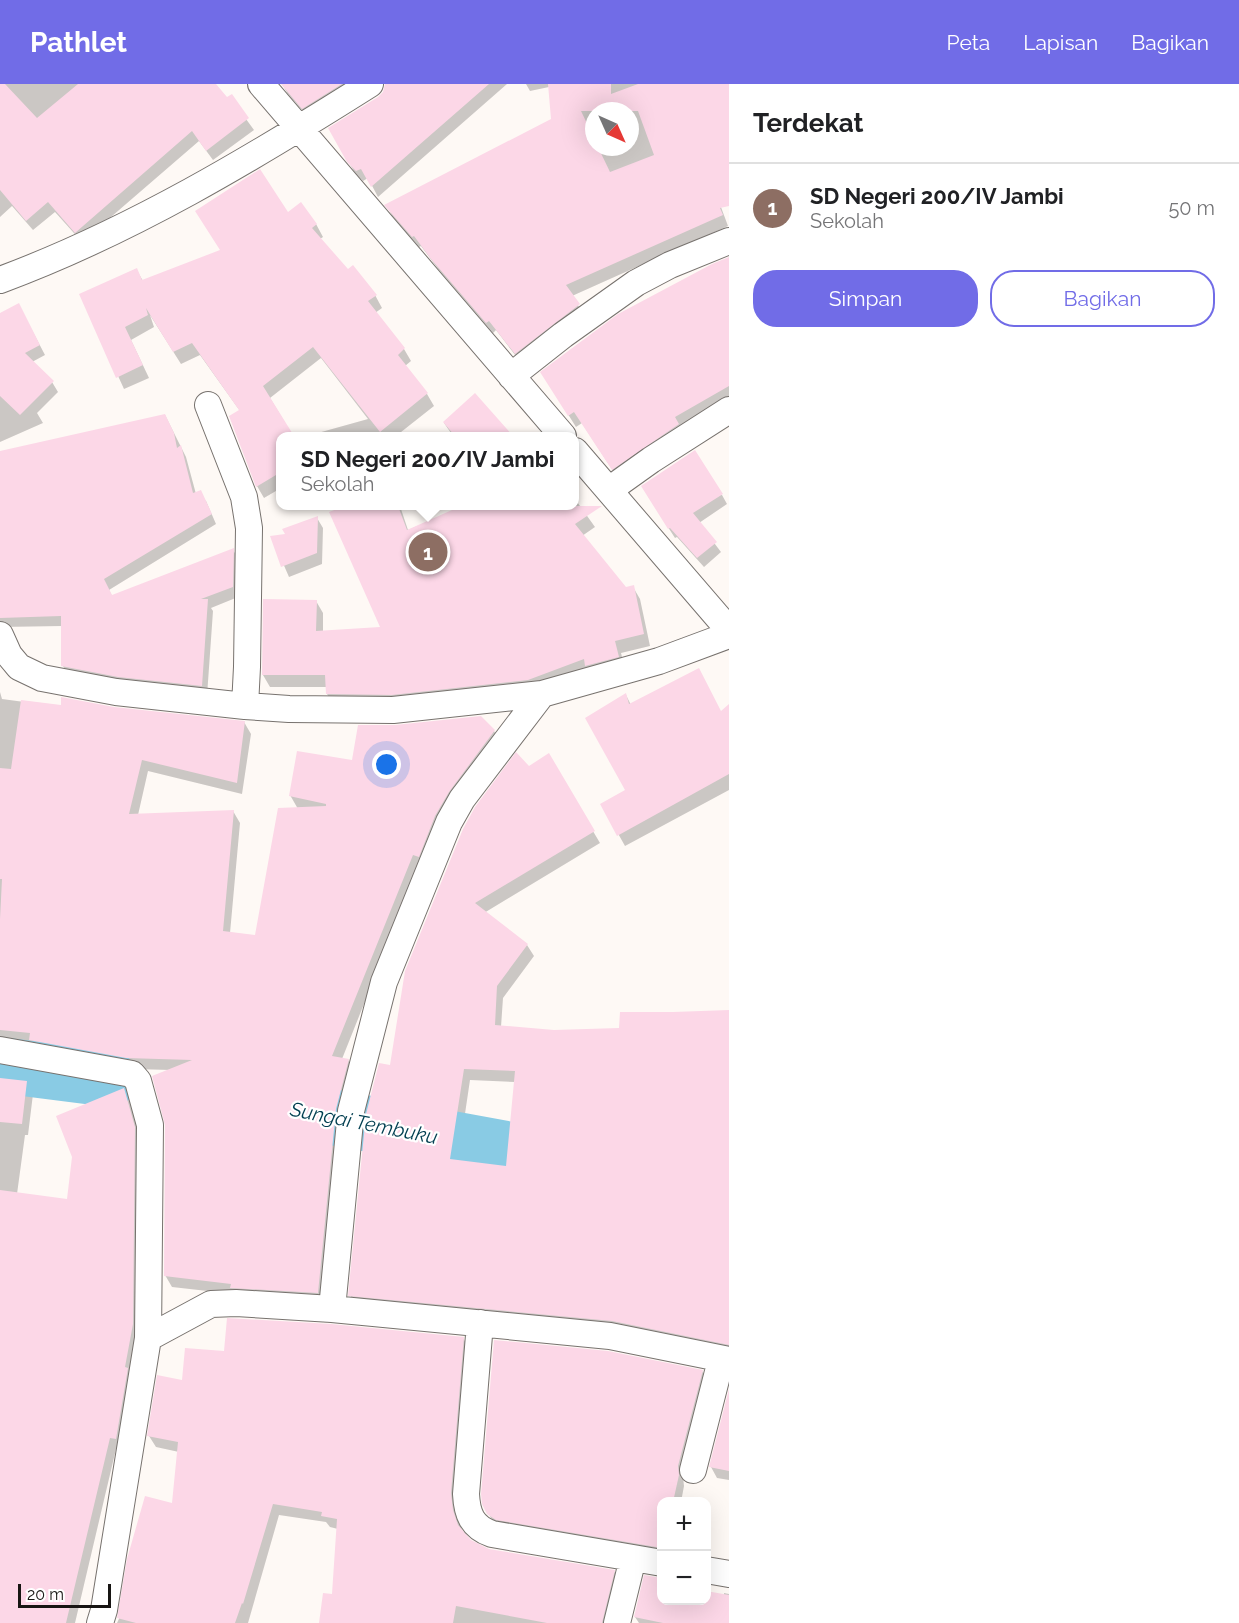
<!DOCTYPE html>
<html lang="id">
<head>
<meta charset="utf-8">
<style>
  :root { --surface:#fff; --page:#f6f6f6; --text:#202124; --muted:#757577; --line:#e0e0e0; --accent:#716ce7 }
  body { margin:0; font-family:Raleway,sans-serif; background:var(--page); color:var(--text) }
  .controls { position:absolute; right:18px; bottom:18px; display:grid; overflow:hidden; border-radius:12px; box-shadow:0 6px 24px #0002 }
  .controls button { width:54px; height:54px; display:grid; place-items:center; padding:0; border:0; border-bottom:2px solid var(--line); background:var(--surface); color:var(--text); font:30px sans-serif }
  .compass { position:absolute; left:585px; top:18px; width:54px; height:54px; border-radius:50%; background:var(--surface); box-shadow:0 6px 24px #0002; rotate:135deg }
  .scale { position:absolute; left:18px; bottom:15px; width:93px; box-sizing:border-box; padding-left:6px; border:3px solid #171513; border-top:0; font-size:16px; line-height:21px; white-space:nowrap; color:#171513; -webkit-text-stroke:4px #fff; paint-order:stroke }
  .you { position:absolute; left:387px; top:681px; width:21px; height:21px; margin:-15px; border:4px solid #fff; border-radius:50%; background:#1a73e8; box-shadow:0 0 0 9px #1a73e833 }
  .badge { display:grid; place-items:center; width:39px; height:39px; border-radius:50%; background:var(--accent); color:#fff; font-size:20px; font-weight:700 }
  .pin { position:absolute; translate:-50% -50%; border:3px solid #fff; box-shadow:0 2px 6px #0006 }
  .popup { position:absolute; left:276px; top:348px; width:303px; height:78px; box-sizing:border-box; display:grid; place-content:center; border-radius:12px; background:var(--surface); filter:drop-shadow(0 2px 4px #0005); font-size:20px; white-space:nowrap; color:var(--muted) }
  .popup b { font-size:22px; color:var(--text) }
  .popup::after { content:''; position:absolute; left:50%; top:100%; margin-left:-12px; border:12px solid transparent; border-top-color:var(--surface) }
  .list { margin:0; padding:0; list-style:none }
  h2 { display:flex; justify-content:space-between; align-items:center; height:78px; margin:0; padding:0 24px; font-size:26px }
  h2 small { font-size:20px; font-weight:400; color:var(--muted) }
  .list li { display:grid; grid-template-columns:39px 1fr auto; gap:18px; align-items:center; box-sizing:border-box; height:90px; padding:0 24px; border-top:2px solid var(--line) }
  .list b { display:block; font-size:22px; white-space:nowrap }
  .list p { margin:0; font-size:20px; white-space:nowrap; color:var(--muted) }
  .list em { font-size:20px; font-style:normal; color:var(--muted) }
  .actions { display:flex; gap:12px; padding:18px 24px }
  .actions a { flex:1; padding:14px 0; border:2px solid var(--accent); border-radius:24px; text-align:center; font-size:21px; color:var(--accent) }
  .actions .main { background:var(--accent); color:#fff }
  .map { position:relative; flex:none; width:729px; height:1539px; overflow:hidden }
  header { display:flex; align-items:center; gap:36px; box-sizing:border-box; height:84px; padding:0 30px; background:var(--accent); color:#fff }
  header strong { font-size:28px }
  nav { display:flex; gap:33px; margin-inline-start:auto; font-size:21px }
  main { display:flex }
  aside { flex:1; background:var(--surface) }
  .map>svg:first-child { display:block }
</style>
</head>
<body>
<header>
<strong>Pathlet</strong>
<nav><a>Peta</a><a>Lapisan</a><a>Bagikan</a></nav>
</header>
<main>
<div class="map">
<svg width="729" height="1539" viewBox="0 0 729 1539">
  <rect width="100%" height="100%" fill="#fef9f5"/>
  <path fill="#0003" fill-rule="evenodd" d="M0,0H214L227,15L230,13L254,46L213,76L199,57L82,158L55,128L33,146L12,122L0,133Z
    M282,0H362L310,35L288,10Z
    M412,0H507L378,113L368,94L363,97L355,89L330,45Z
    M526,0H729V41L695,53L728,142L572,212L585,232L522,280L496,246L493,249L439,186L421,162L419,163L392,132L387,121L552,36L549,3L530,7ZM594,27H630V63H594Z
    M287,130L316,140L323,153L320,155L348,187L375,211L382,224L375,229L404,265L411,277L405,282L427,310L434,322L396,352H307L368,335L321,274L270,314L293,352H281V404L264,414L257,402L230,333L240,327L200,271L181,280L150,231L154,243L131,256L149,294L124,305L81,211L136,185L143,197L222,167Z
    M729,175V317L619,396L582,339L576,343L549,300Z
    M0,231H24L45,271L32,278L52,298L58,308L37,329L43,339L0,358Z
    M165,331L186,373L196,410L206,417L216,440L109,506L112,512L233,466L239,476L238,513L211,524L213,527L207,612L68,592L63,582V542L0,543V368Z
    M444,339L504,345L509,352H453Z
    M722,411L727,420L699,439L721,468L704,483L677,453L675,454L648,412Z
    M575,415L595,443L582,452L626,504L633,503L640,515L650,562L621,569L625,585L535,608L335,622L327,610V603H270L263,591L316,517L323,529V548L382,545L331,428L349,422H400L408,446L465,422H575Z
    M317,434L323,444L322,480L289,493L272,454L287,451Z
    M0,608L2,615L62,623L114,624L244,638L251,650L242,710L148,687L138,731L233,727L240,739L230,849L256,853L298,725L290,711L353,678L395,642L481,633L494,647L501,659L419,782L342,975L348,976L355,987L324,1220L172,1203L165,1191L171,986L134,985L0,957Z
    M626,611L631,621L721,629L729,622V706L625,762L602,721L627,707Z
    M548,671L600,759L484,829L527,861L534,872L503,914L501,943L554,948L621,945L729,928V1270L357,1223L350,1211L391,983L529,683ZM470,996L515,998L508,1084L458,1077Z
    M0,995L27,998L33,1010L28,1051H25L17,1110L68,1117L123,1006L130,1017L141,1056L139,1252L122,1366L116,1365L75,1539H0Z
    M463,1254L470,1266L457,1421L462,1447L471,1457L489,1466L614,1487L620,1499L610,1539H321L333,1511L338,1445L330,1443L326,1438L279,1431L248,1539H117L173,1421L179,1368L156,1363L149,1352L183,1298L225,1269Z
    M702,1287L708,1298L683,1393L684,1402L681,1418H662V1474L496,1442L485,1424Z
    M729,1311V1396L717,1394L711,1383Z
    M724,1509L729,1510V1539H639L635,1533L662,1516H706L724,1512Z"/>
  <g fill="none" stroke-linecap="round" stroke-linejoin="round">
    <path stroke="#89cbe4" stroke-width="56" d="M0,981L110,995
      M288,1025L609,1084L729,1090"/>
  </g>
  <path fill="#fcd7e7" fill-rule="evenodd" d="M0,0H5L37,34L78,0H216L227,13L232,10L249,34L206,67L192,47L75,149L48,118L26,137L0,106Z
    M281,0H342L302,25Z
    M385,0H489L371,103L361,85L356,87L347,78L328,44L378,13L383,8Z
    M548,0H611V10L638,0H729V122L720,124L723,131L566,201L580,220L515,270L489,237L486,239L431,175L414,152L412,153L384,121L551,35ZM581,27H638L654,71L610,88L598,63H594V54Z
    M260,85L288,128L301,118L317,140L312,144L348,185L353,181L377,211L368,217L405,264L398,271L428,309L380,348L313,263L263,302L294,352H281V388L256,403L229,332L239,326L192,259L173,268L146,224L148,231L125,243L143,281L116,294L79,210L137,184L142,196L220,166L195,127Z
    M729,173V302L675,333L679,340L612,386L574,328L568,332L540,288L618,230L712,180Z
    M19,219L40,261L25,269L54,297L20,331L0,312V229Z
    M475,309L513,352H455L443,338Z
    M165,330L174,349L177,364L181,361L193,409L201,406L212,430L104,495L112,511L234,464L233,503L201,515H208L202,602L118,593L61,582V532L0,534V367Z
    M695,366L723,410L693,429L717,458L697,474L670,444L668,445L641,402Z
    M345,422H398L407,446L461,422H602L575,440L626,503L634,501L644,550L615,557L619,573L585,582L584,575L528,596L392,611L326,610L325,591H262L263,515L317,516L316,547L380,543L329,428Z
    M318,432L317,469L281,483L270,452L285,450L282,445Z
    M699,584L721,627L729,620V690L617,752L600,720L625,706L585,634L626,609L629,620Z
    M61,613L114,623L245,637L237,699L142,676L129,730L234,726L223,847L255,851L278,724L326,722V720L289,712L297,667L352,676L358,641H395L481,632L495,646L449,708L435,732L419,773L413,771L332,972L349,975L336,1025L318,1209L230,1204L231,1200L164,1192L165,1041L152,992L192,976L126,974L29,956L30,949L0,946V835L2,795H0V684L11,685L21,616L61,621Z
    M516,668L529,682L549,669L595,747L475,819L528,860L497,902L495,941L554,946L619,944L620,928H673L729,926V1261L612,1237L348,1212L366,1030L379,979L390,981L405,887L463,745L475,723ZM464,985L515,987L506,1082L450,1075Z
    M0,994L27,997L22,1040L0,1038Z
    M124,1004L135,1043L133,1240L125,1283L128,1284L116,1355L110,1354L66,1539H0V1106L67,1115L72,1073L56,1032Z
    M227,1234L331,1240L464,1253L451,1409L453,1426L458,1441L471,1456L489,1465L615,1486L602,1539H547L456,1522L453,1539H319L323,1509L332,1510L337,1435L321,1432L322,1428L273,1420L243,1520L242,1519L235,1539H136L117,1534L127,1475L145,1412L172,1419L178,1358L147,1352L157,1291L182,1296L185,1264L224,1267Z
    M494,1256L608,1267L703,1286L678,1382L679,1391L673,1418H662V1464L496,1436L487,1430L482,1420L481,1410Z
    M729,1305V1387L709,1383Z
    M644,1491L662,1494V1516H706V1507L729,1511V1539H663L634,1533Z"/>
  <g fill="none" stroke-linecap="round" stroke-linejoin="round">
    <g stroke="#77726e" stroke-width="28">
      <path id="street" d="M261,0L563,352
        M0,196C130,148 253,74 370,0
        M511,292L563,251L636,199L670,181L729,157
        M208,321L244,413L249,444L247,583L245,622L289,625L393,626L542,610L659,577L729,551
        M575,367L729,546
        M609,406L651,376L729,326
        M0,551L9,571L19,583L42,594L116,608L245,622
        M0,966L132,990L138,997L150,1041L148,1254L104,1526L100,1539
        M332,1225L351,1027L384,898L449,738L462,715L542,610
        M480,1239L466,1410C467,1430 472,1443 492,1450L633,1474L617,1539
        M148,1254L211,1220L236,1219L332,1225L610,1252L729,1276
        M693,1386L721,1276
        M633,1474L662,1479
        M706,1486L729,1490"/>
    </g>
    <use href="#street" stroke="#fff" stroke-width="26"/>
  </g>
  <g text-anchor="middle" stroke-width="4.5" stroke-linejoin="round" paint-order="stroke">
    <g font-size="20" font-style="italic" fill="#013e50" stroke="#fff">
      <text transform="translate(364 1039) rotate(11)" y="7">Sungai Tembuku</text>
    </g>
  </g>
</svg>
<div class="controls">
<button>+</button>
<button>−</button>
</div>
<svg class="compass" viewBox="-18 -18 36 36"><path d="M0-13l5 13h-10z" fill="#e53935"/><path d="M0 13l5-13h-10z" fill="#757577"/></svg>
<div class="scale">20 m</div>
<div class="you"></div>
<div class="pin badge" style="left:428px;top:468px;background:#8d6e63">1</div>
<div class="popup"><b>SD Negeri 200/IV Jambi</b>Sekolah</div>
</div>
<aside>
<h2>Terdekat<small></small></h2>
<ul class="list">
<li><span class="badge" style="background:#8d6e63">1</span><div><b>SD Negeri 200/IV Jambi</b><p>Sekolah</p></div><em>50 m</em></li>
</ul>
<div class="actions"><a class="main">Simpan</a><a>Bagikan</a></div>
</aside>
</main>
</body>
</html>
